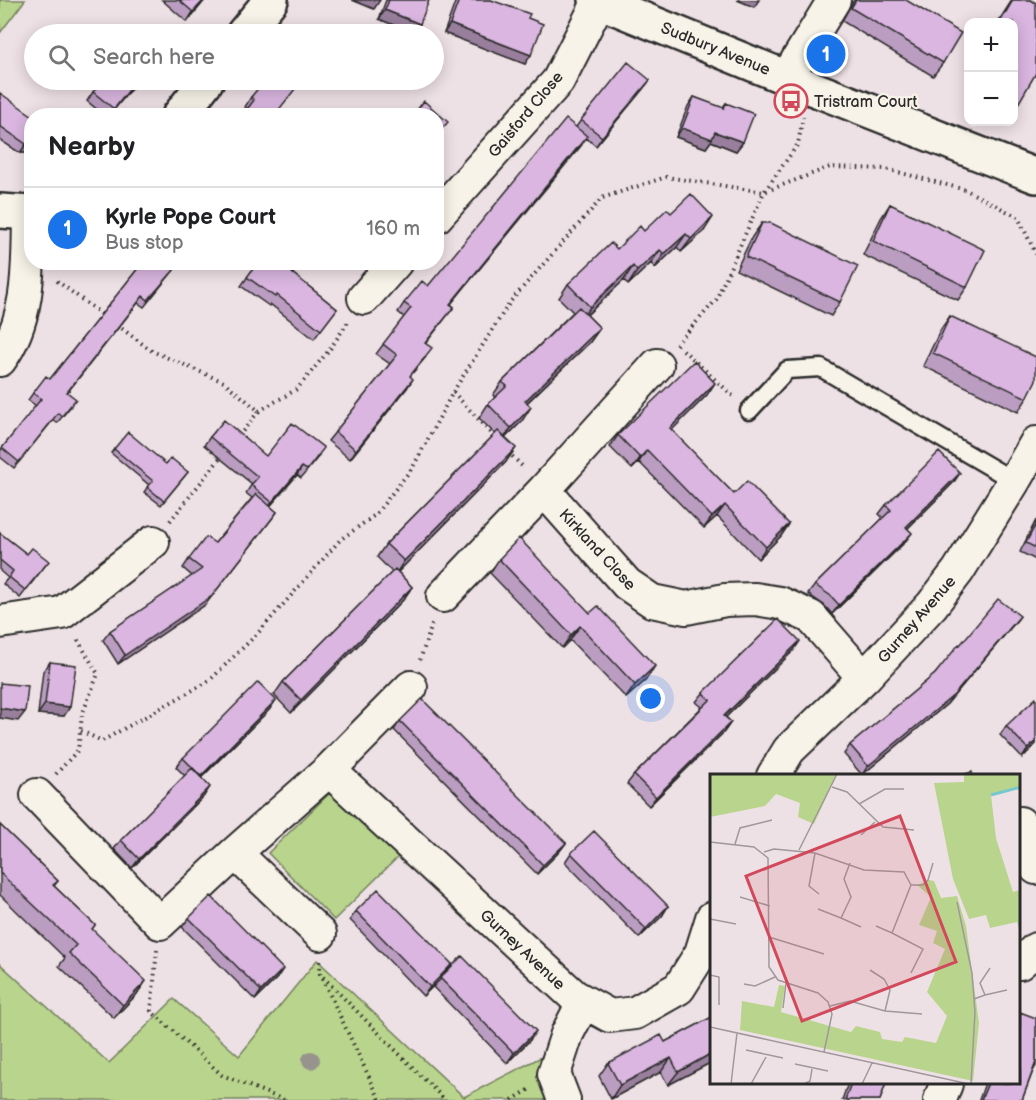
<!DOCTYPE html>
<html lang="en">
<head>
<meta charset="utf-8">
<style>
  :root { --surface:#fff; --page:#f2f2f2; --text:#202124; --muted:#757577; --line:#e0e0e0; --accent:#1a73e8 }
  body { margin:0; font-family:"Balsamiq Sans",sans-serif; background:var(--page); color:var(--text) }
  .controls { position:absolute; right:18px; top:18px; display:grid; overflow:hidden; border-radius:12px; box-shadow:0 3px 15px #0003 }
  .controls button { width:54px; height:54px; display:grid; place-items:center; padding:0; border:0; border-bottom:2px solid var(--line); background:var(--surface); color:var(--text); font:30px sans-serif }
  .you { position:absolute; left:651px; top:699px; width:21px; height:21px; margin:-15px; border:4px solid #fff; border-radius:50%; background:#1a73e8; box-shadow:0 0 0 9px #1a73e833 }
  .badge { display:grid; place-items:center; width:39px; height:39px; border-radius:50%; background:var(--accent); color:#fff; font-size:20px; font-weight:700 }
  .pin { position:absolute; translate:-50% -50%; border:3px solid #fff; box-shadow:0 2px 6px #0006 }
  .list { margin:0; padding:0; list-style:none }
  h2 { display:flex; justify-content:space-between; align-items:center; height:78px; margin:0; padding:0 24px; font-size:26px }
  h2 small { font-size:20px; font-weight:400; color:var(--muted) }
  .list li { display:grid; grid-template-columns:39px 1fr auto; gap:18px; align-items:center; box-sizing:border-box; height:84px; padding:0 24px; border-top:2px solid var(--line) }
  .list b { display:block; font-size:22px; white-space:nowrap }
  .list p { margin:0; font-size:20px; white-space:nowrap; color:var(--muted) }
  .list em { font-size:20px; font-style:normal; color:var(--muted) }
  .icon { flex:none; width:33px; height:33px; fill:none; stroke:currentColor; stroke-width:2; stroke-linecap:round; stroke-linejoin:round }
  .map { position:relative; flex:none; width:1036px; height:1100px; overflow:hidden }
  .search { position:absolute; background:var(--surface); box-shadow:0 3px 15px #0003; left:24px; top:24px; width:420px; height:66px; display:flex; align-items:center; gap:15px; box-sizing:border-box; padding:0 21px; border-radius:33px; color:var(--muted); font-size:22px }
  .panel { position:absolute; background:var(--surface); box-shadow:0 3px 15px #0003; left:24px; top:108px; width:420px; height:162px; border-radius:24px }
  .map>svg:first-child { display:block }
</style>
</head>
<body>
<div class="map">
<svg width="1036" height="1100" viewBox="0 0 1036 1100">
  <rect width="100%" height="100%" fill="#eee1e6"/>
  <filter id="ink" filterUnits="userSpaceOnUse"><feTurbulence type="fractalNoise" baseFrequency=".0167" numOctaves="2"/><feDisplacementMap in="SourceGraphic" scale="12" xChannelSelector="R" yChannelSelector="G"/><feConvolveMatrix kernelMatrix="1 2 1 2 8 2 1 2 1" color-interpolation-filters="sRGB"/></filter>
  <g filter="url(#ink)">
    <path fill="#b9d48c" stroke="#72805c" stroke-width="1.5" d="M0,0H25L0,33Z
      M333,790L399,856L334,920L268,853Z
      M317,960L464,1097L572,1041V1100H0V964L109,1063L174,999L239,1056Z"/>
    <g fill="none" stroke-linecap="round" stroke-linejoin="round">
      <g stroke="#2b2b2b" stroke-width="21">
        <path id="lane" d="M749,411L787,370L821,368L1014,481"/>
      </g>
      <g stroke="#2b2b2b" stroke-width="36">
        <path id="street" d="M787,77L834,0
          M436,217L558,81L599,1
          M364,298L396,262
          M0,360C31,318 28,263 29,213
          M657,365L544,490L627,584L652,601L686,608L725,600L755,599L780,603L811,617L864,678
          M443,596L544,490
          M0,622L62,613L153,542
          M411,687L329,770L574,996L610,1016L635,1013L679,988L701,953L712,918
          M773,776L789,750L864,678L932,605L958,571L1014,481L1036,443
          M37,795L160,923L235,853L329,770
          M1020,823L1036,868
          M235,853L320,934
          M1020,963L1036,949
          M564,1100L554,1074L567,1034L583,1003
          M940,1100L946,1084"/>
      </g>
      <g stroke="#2b2b2b" stroke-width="38">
        <path id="secondary" d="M596,0L809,87L1036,176
          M243,34L271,0
          M179,116L207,80
          M0,211L32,213"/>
      </g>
      <path stroke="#2b2b2b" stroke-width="4" stroke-dasharray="1.5 4.5" stroke-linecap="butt" d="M57,281L104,316
        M117,325L152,351L224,382L259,411L238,437
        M676,345L716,300L764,192L798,144L803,117
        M683,350L733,396
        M453,392L495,437
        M259,411L297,389L330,349L348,322
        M508,452L524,468
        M170,521L222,456
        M420,660L433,622
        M81,731L102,741L209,681L258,633L340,540L375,515L413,467L453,392L510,302L602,198L666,177L764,192L830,167L886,169L966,190L1018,217L1036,254
        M56,774L78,750L82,715L98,674L76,637
        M157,950L151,1011L222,1075L284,1100
        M320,961V974L380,1100
        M323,977L445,1100
        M512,1100L530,1089"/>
      <use href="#lane" stroke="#f7f3e8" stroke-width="16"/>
      <use href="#street" stroke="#f7f3e8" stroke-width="32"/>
      <use href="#secondary" stroke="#f7f3e8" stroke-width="33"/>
    </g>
    <circle fill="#96948c" cx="311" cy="1060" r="9"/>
    <path fill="#bb9dc1" stroke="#2b2b2b" stroke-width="1.5" d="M162,0H205L187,22Z
      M386,0H429L413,33L379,19Z
      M456,0H491L528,18L525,64L444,33Z
      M854,0H906L943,63L933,76L842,21Z
      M1012,0H1031L1014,22H998Z
      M303,80L248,109L245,107L251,97Z
      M650,80L596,146L586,138L451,304L454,307L426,343V357L410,376L407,388L350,459L328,441L390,364L376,354L404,317L398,312L404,303L428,286L576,127L581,120Z
      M132,88L109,116H105L87,101L93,92Z
      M0,93L32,153H20L0,140Z
      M694,97L722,108L726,103L743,142L736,151L711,141L706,148L676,137L688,106Z
      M998,122H1007L1004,125Z
      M890,204L967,287L958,300L863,255L881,218Z
      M671,213L704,231L681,252L677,247L655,268L651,263L628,285L624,280L587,315L600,328L590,342L527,403L522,421L505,438L506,462L398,572L412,587L403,600L291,713L274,695L283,682L392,572L377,557L386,544L495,434L479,418L488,404L495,398L493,395L502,382L573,312L559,298L568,284L617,249Z
      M762,223L840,302L831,316L736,270L752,237Z
      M143,262L174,270L144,307L138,303L67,393L71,406L57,423L53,420L14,468L0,457V451L36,406L28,400L33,393L50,379Z
      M258,262L292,273L337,309L314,339L270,304L269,306L241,286Z
      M950,316L1027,398L1018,412L923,366L941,329Z
      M707,395L671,430L734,494L789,524L781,536L758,559L717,516L704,528L639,462L632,469L610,447L618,435Z
      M210,437L266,456H319L301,478L297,475L270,506L277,512L205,605L118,664L103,640L110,631L192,576L183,568L189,559L215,543L252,498L246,493L252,484L204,445Z
      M114,449L166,464L188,472L161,505L144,492L149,485L111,453Z
      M954,482L907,529L905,542L832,614L824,605L808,594L815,585L883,518L879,514L886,505Z
      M1036,520V560L1020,552Z
      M0,533L27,554L49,561L20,598L3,584L8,578L0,571Z
      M499,559L590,613L646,680L626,698L570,640L562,648L490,573Z
      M1020,616L1013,625L947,704L862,775L844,754L850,745L935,674L960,645Z
      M794,650L726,717L731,722L724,732L649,806L627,784L634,775L702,707L696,702L703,693Z
      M50,662L64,716L38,714L43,671Z
      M270,709L201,778L204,796L132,868L114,849L121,840L185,776L176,767L183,758Z
      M400,721L566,843L559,852L537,874L394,730Z
      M1006,726L1036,744L1022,758L1000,735Z
      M0,825L58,881L54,886L95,925L92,929L137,994L114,1018L59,966L65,958L0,895Z
      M571,853L668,906L662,916L639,938L565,862Z
      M356,911L448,970L530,1040L507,1063L433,987L437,982L423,996L350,920Z
      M189,918L277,978L255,1000L182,927Z
      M712,1017V1062L668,1085L661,1072L611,1099L599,1076L608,1063L665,1042Z
      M1036,1018V1066L1033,1071L1022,1100H979L985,1083H1020Z
      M848,1083H886L880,1100H842Z"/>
    <path fill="#997f9d" stroke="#2b2b2b" stroke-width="1.5" d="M204,0H205L187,22L193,12Z
      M352,0H380L374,9Z
      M737,0H759L754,7Z
      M385,10L420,24L413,33L379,19Z
      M450,24L531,55L525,64L444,33Z
      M650,80L643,89L596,146L602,137Z
      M682,128L715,132L743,142L736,151L711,141L706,148L676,137Z
      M587,136L581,146L443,313L450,304Z
      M26,144H32V153H20Z
      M713,217L704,231L681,252L691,239Z
      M686,234L677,247L655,268L664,254Z
      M660,250L651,263L628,285L637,271Z
      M633,266L624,280L581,320L590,307Z
      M600,328L590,342L515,414L525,401Z
      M413,379L407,388L350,459L356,450Z
      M715,383L707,395L662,440L670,428Z
      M531,407L522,421L502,441L511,428Z
      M516,448L506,462L395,575L404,561Z
      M647,450L639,462L632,469L640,458Z
      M302,467L297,475L267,510L272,502Z
      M960,473L954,482L900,536L906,527Z
      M725,505L717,516L704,528L712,517Z
      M277,512L205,605L118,664L125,655Z
      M789,524L781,536L758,559L766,547Z
      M912,533L905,542L832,614L839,605Z
      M412,587L403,600L291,713L301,700Z
      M1020,616L1013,625L947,704L862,775L868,766Z
      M580,626L570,640L562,648L571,635Z
      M800,641L794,650L718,725L724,716Z
      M655,666L646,680L626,698L635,685Z
      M276,700L270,709L194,785L201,776Z
      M45,704L70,707L64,716L38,714Z
      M0,708L25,712L18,721L0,718Z
      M731,722L724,732L649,806L656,797Z
      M1036,741V744L1022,758L1028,749Z
      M210,787L204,796L132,868L139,859Z
      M566,843L559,852L537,874L543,865Z
      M668,906L662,916L639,938L646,929Z
      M452,964L446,974L423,996L430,987Z
      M283,969L277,978L255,1000L261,991Z
      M146,981L137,994L114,1018L123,1005Z
      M536,1031L530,1040L507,1063L514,1053Z
      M712,1053V1062L668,1085L678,1072Z
      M671,1058L661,1072L611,1099L620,1085Z"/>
    <path fill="#dab6e0" stroke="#2b2b2b" stroke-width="1.5" d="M179,0H204L193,12Z
      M389,0H429L420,24L385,10Z
      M459,0H491L530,14L528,18L543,24L531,55L450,24Z
      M856,0H906L961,33L943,63L851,8Z
      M1013,0H1031L1036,3V73L1014,111V22H1000Z
      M628,62L650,80L602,137L581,120Z
      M103,80H137L114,109L93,92Z
      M265,80H302L274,116H242L254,100L251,97Z
      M0,93L33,116H32V144H26L0,126Z
      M694,97L724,108L726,103L754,114L743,142L715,132L712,139L682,128Z
      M424,101L448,122L436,135V116H412Z
      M566,119L587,136L450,304L454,307L425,343L432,348L410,376L413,379L356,450L335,432L397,355L383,344L411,308L404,303L422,281L428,286Z
      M691,194L713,217L691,239L686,234L664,254L660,250L637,271L633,266L590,307L568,284L611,243L617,249L640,226L644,231L667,209L671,213Z
      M890,204L985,250L967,287L873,241Z
      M762,223H771L858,266L840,302L746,257Z
      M143,262H165L174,270L148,300L143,296L67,392L76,399L62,416L58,413L19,462L2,448L41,399L33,393L46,376L50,379Z
      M258,262H281L294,272L292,273L337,309L321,330L277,295L275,297L247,277Z
      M579,307L600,328L525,401L531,407L511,428L488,404L507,386L502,382Z
      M950,316L1036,357V380L1027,398L933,353Z
      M694,361L715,383L670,428L734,494L747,481L789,524L766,547L725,505L712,517L647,450L640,458L618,435Z
      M224,420L266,456L292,423L324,448L307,470L302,467L272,502L251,485L258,477L210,437Z
      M498,431L516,448L404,561L386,544Z
      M128,432L166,464L171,458L188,472L164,501L147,487L153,481L114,449Z
      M939,452L960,473L906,527L912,533L839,605L831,596L815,585L891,510L886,505Z
      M256,494L277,512L212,596L125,655L110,631L202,569L189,559L206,537L215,543Z
      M1036,524V548L1026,543Z
      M0,533L27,554L32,548L49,561L25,590L9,577L13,571L0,560Z
      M519,538L590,613L598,606L655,666L635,685L580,626L571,635L499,559Z
      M395,569L412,587L301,700L283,682Z
      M998,599L1020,616L954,695L868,766L850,745L935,674L959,644L960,645Z
      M778,619L800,641L724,716L731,722L656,797L634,775L710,700L703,693Z
      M50,662L76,665L70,707L45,704Z
      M258,682L276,700L201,776L183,758Z
      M0,683L28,686L25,712L0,708Z
      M1036,698V741L1028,749L1006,726Z
      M422,699L566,843L543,865L400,721Z
      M192,768L210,787L139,859L121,840Z
      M972,772L973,776H959Z
      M0,825L58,881L53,885L95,925L92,929L146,981L123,1005L69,953L76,945L0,873Z
      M594,831L668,906L646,929L571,853Z
      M378,889L452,964L430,987L356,911Z
      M211,896L283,969L261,991L189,918Z
      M462,956L536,1031L514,1053L440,978Z
      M1020,1012L1036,1018V1062L1022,1100H981L988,1083H1020Z
      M712,1017V1053L678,1072L671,1058L620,1085L608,1063L661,1035L665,1042Z
      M851,1083H886L880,1100H845Z"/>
  </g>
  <defs>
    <g id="bus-ring" transform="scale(1.725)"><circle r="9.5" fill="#f7f3e8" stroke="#d1495b" stroke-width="1.5"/><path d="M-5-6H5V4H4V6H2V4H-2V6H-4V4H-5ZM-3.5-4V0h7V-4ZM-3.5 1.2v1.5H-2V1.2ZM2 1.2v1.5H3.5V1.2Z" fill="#d1495b"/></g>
  </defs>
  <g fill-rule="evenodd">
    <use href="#bus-ring" x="791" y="101"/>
  </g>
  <g text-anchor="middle" stroke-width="4.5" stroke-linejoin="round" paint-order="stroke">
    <g font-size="16" fill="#2b2b2b" stroke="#f7f3e8">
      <text transform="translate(716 48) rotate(22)" y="6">Sudbury Avenue</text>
      <text transform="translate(525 114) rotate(-50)" y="6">Gaisford Close</text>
      <text transform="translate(598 549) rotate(47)" y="6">Kirkland Close</text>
      <text transform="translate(916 619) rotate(-49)" y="6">Gurney Avenue</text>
      <text transform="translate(523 949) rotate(43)" y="6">Gurney Avenue</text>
    </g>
    <g font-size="16" fill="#2b2b2b" stroke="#f7f3e8" text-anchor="start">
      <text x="814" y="107">Tristram Court</text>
    </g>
  </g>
  <g transform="translate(710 774)">
    <rect width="310" height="310" fill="#eee1e6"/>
    <path d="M0,0H127L104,50L88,43L90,29L66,20L55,32L0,43ZM254,0H310V13L281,21L286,64L303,118L310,116V158L307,148L280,154L276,141L259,145L243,105L224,9L254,8ZM219,106L224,107L231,124L247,122L256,152L269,249L263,307L30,256L32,227L64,233L69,211L75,212L71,238L141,258L146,252L170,258L172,265L192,268L195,263L226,269L237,242L217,218L235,175L223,169L227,157L209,151L221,123L207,111Z" fill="#b9d48c"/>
    <path fill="none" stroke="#77c8cd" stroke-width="3" d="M281,21L311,13"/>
    <path fill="none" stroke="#a0989b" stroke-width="1.5" d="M122,13L137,18L173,53L204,56M149,30L175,15H194M151,61L165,48M0,68L44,73L58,84L59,193L68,206L108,219L118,228L122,240L114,278M25,70L30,54L62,46M89,76L127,0M54,78L64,75L105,79L154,96L194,98L201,111L182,159L166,152M105,79L99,112L109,120M201,111H213L218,106L223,89M30,123L60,132M247,128L262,199L265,238L261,310M108,135L131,144L141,123L134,105L140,89M131,144L151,153M0,145L26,150M182,159L213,175L201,199M59,163L114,180M160,196L174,205L180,216L175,237M0,201L9,203V231M34,210L45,212L65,203M275,221L297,216M264,225L275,221L270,209L280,194M120,232L140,227L175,237L212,240M73,234L76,209M0,253L259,310M36,276L73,284M85,290L118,297M21,310L27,259M41,310L56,283M94,310L100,307L102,295M152,310L162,289"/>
    <path fill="#d1495b" fill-opacity="0.15" stroke="#d1495b" stroke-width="3" d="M190,42L246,188L92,247L36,102Z"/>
    <rect width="310" height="310" fill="none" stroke="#2b2b2b" stroke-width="3"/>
  </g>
</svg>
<div class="controls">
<button>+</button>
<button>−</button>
</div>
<div class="you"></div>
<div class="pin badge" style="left:826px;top:54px">1</div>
<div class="search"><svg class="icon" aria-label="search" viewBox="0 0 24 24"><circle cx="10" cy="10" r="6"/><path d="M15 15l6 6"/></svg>Search here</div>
<section class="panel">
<h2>Nearby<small></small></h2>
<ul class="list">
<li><span class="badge">1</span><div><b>Kyrle Pope Court</b><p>Bus stop</p></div><em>160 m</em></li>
</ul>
</section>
</div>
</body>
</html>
